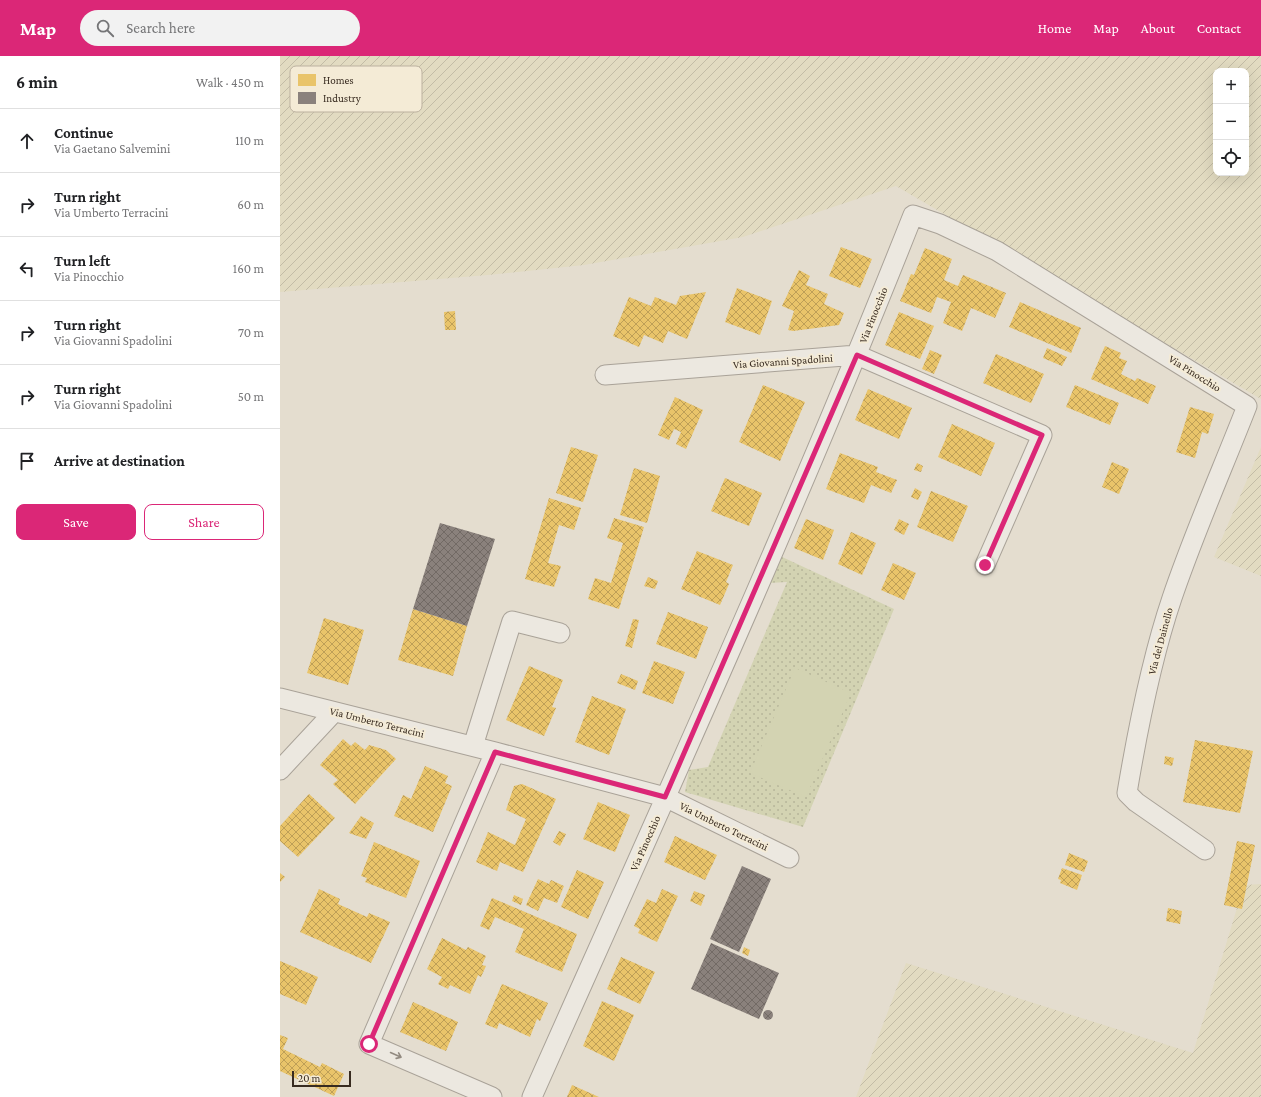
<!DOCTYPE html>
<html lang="en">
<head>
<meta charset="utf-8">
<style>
  :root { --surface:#fff; --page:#f2f2f2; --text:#202124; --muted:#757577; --line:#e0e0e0; --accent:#db2777 }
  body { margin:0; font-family:"Crimson Pro",serif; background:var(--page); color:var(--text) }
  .controls { position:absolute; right:12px; top:12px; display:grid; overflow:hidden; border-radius:8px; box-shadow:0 4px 16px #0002 }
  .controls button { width:36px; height:36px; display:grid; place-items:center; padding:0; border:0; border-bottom:1px solid var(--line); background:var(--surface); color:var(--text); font:20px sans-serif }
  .scale { position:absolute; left:12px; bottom:10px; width:59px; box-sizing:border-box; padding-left:4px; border:2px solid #382b20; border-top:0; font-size:11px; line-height:14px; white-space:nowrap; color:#382b20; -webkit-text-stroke:3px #f4ebd6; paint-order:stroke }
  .stop { position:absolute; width:12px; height:12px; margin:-9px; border:3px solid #db2777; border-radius:50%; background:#fff }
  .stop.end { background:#db2777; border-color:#fff; box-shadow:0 1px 4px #0008 }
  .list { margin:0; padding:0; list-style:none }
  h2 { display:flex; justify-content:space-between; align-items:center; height:52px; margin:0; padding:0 16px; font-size:17px }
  h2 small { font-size:13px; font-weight:400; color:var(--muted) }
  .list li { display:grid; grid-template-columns:26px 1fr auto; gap:12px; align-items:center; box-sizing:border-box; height:64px; padding:0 16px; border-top:1px solid var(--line) }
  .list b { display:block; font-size:15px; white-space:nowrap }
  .list p { margin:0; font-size:13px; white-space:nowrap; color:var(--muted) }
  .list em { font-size:13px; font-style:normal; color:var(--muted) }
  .actions { display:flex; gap:8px; padding:12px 16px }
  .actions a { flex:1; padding:9px 0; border:1px solid var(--accent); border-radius:8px; text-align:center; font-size:14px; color:var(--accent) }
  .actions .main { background:var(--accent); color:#fff }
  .icon { flex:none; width:22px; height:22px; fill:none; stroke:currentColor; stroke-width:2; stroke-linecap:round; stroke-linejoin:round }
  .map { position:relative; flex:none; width:981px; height:1041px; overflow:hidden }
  header { display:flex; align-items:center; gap:24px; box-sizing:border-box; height:56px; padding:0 20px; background:var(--accent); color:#fff }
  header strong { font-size:19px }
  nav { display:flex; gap:22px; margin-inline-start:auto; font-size:14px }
  .search { width:280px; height:36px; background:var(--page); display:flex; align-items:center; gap:10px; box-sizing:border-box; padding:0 14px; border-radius:22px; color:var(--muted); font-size:15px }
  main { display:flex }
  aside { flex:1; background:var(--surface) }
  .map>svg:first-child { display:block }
</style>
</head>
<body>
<header>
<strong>Map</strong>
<div class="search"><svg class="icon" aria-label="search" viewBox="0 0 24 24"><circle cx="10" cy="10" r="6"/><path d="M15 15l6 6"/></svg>Search here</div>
<nav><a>Home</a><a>Map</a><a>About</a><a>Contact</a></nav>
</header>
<main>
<aside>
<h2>6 min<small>Walk · 450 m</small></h2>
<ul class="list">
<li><svg class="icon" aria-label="ahead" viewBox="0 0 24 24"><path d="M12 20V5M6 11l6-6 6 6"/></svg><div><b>Continue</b><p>Via Gaetano Salvemini</p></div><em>110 m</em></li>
<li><svg class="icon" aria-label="right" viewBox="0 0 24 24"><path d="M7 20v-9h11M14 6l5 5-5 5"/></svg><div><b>Turn right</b><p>Via Umberto Terracini</p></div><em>60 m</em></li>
<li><svg class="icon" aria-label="left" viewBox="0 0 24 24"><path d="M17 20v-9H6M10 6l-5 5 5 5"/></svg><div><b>Turn left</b><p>Via Pinocchio</p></div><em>160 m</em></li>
<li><svg class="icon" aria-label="right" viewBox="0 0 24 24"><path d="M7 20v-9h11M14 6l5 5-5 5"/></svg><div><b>Turn right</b><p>Via Giovanni Spadolini</p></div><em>70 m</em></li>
<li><svg class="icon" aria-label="right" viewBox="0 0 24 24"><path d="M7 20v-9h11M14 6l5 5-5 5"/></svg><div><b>Turn right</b><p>Via Giovanni Spadolini</p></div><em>50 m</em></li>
<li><svg class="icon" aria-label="arrive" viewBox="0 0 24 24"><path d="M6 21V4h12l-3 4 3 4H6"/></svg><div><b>Arrive at destination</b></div></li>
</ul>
<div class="actions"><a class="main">Save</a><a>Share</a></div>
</aside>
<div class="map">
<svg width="981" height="1041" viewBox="0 0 981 1041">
  <defs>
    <pattern id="farmland-furrows" width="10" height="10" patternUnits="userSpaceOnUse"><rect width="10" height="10" fill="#e2dbc1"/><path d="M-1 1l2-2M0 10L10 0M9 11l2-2" fill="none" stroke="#c3bca6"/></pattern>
    <pattern id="grass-dots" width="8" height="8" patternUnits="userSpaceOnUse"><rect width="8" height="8" fill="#d3d3b2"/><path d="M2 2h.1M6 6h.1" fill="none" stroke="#b6b599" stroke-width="1.8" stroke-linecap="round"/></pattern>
    <pattern id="homes-cross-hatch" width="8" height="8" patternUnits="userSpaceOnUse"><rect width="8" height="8" fill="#e9c46a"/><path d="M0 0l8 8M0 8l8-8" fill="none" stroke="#be9f57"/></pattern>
    <pattern id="industry-cross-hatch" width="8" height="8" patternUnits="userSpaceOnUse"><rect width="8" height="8" fill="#8a817c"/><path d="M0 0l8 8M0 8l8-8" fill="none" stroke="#726a65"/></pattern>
  </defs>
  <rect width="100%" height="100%" fill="#e4ddcf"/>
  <path fill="url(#farmland-furrows)" fill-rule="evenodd" d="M0,0H981V343L616,130L463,181L304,209L208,219L0,236ZM936,15H966V117H936Z
    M981,391V520L934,501Z
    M981,828V1041H576L626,907L913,997L964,829Z"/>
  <path fill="url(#grass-dots)" d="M500,500L614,553L523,771L405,736L409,714L428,711L507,526L489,527Z"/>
  <path fill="#d3d3b2" d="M515,612L571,637L526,741L470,717Z"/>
  <path fill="url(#homes-cross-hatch)" d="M561,191L592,203L580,232L549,220Z
    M645,192L672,203L664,224L678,230L683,219L726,237L715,262L691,252L682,275L663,267L671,246L657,241L651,257L620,245L631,218L634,219Z
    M519,214L530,220L526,229L548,238L544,248L564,257L559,269L513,275L508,274L514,255L502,250Z
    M457,232L492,245L480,279L445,266Z
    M426,236L407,283L388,275L383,287L364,279L359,291L333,280L349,241L371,250L375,241L396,249L400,240Z
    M740,246L801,272L791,297L729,271Z
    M175,255L176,274H165L164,256Z
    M619,256L654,270L640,303L605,289Z
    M825,290L841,297L839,302L847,305L841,318L855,325L857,322L876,330L868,348L811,323Z
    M767,292L787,301L782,310L763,302Z
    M650,294L662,299L654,318L642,313Z
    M716,298L764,318L751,347L703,327Z
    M483,329L525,346L500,405L459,386Z
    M795,329L839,347L830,369L786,351Z
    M588,333L632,352L619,383L575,364Z
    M395,341L423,354L406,393L396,388L401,376L394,373L389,384L378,379Z
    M910,351L934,358L928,378L922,376L915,402L896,396Z
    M672,368L715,387L701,420L658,401Z
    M291,391L318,399L303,446L276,437Z
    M560,397L598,411L596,416L617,424L611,437L591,429L584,447L546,433Z
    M832,406L849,413L839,438L822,431Z
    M637,407L643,410L641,416L634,414Z
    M354,412L380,420L367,467L340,459Z
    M445,422L482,437L469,470L431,455Z
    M635,432L642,436L638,444L631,441Z
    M651,435L688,450L673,486L637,471Z
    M269,442L301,452L294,474L279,469L268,507L281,510L274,531L245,523Z
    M334,462L364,471L339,553L308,543L315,522L331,527L343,487L327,482Z
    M526,463L554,474L543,504L514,492Z
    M619,463L629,468L624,479L614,474Z
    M571,476L596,487L582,519L558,508Z
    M417,495L453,509L446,526L449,528L440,549L401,533Z
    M613,507L636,517L624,544L601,534Z
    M368,521L378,525L375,533L364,530Z
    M133,553L187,570L173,620L118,604Z
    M388,556L428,571L416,603L376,588Z
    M44,562L84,574L68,629L27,617Z
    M353,563L359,564L352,592L345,590Z
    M374,605L405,616L393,648L362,637Z
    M249,610L283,624L272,651L276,652L264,680L226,664Z
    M341,618L358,625L355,634L337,627Z
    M312,640L346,653L329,699L295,686Z
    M63,683L71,690L75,686L85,694L89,689L106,694L116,703L75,748L53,728L58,724L40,709Z
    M915,684L973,695L960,757L903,746Z
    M885,700L894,702L892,710L884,708Z
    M145,710L168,720L165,727L172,730L153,776L114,760L123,739L131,743Z
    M242,728L276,743L243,816L220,806L217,815L196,806L208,776L235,789L246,763L226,754L234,730Z
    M29,738L55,762L18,801L0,785V770Z
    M318,746L350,759L335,796L303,783Z
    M81,760L94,767L86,783L69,777Z
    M279,775L286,778L280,790L273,786Z
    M395,780L437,799L425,824L384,806Z
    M957,785L975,789L962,853L944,849Z
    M94,786L140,805L126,842L85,826L87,822L81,820Z
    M789,797L808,805L804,816L785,809Z
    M782,812L802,819L797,834L780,827L781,824L778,823Z
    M297,814L324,826L308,863L281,851Z
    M0,817L5,821L0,826Z
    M258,823L269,828L271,824L284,830L277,847L264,842L258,855L246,849Z
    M39,833L60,843L58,848L87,861L89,857L110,866L91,907L20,876Z
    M382,833L398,840L377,886L358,877L360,873L354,870L367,843L376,847Z
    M414,835L425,839L421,850L410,845Z
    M234,839L243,843L241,849L232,845Z
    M212,842L297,878L282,916L235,896L244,873L215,861L209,874L200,870Z
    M888,852L902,855L900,868L886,865Z
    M162,882L186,894L188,891L206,900L202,909L206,910L201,921L198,919L190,938L170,929L168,933L158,928L162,921L147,913Z
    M464,891L470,894L468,900L462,897Z
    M341,901L375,916L360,948L327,933Z
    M0,905L38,921L26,949L0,938Z
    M222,928L268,947L260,965L257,963L250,981L219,967L217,973L205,968Z
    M322,945L354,959L334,1005L303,990Z
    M133,946L178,966L166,995L120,976Z
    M0,979L8,982L3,993L40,1011L42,1007L64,1018L54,1040L0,1015Z
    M292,1029L319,1041H287Z"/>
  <path fill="url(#industry-cross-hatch)" d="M160,467L215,483L187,570L133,553Z
    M462,810L491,823L459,896L430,883Z
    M431,887L499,917L479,963L411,933Z
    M483 959a5 5 0 1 1 10 0a5 5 0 1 1-10 0Z"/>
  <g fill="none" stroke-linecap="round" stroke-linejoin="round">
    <g stroke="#a9a298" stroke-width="21">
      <path id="minor" d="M325,319L577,299L762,379L705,509
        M0,642L215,696L385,741L509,802
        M193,690L232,565L280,577
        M0,714L54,656
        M212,1041L89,988L215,696
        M252,1041C382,749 515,457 633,159L660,168L717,195L967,350C942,414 914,477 892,542C871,604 858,671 847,737L856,746L925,794"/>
    </g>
    <use href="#minor" stroke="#ece8e0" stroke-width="19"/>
  </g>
  <defs><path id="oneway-shaft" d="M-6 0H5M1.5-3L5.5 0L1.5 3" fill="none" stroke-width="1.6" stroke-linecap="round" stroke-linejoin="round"/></defs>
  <use stroke="#928a80" href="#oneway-shaft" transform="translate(116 999) rotate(24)"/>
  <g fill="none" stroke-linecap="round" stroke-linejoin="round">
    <path stroke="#db2777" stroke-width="5" d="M89,988L215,696L385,741L577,299L762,379L705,509"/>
  </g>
  <g text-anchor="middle" stroke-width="4" stroke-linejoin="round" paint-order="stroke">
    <g font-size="11" fill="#382b20" stroke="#f4ebd6">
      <text transform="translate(593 259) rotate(-68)" y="4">Via Pinocchio</text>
      <text transform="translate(503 305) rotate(-4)" y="4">Via Giovanni Spadolini</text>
      <text transform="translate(915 317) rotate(32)" y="4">Via Pinocchio</text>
      <text transform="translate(880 585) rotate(-75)" y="4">Via del Dainello</text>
      <text transform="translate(97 666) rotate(14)" y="4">Via Umberto Terracini</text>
      <text transform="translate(444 770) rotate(26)" y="4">Via Umberto Terracini</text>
      <text transform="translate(365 787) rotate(-66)" y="4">Via Pinocchio</text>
    </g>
  </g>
  <rect x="10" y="10" width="132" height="46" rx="6" fill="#f4ebd6" stroke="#bcb19f" stroke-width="1"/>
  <rect x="18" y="18" width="18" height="12" fill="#e9c46a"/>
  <rect x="18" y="36" width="18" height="12" fill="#8a817c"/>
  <g font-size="11" fill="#382b20">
    <text x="43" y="28">Homes</text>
    <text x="43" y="46">Industry</text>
  </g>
</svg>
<div class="controls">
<button>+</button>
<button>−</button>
<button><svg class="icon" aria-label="locate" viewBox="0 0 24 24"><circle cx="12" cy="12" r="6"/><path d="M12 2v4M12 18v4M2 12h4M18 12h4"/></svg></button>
</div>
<div class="scale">20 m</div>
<div class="stop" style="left:89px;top:988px"></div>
<div class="stop end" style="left:705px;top:509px"></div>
</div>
</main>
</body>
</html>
